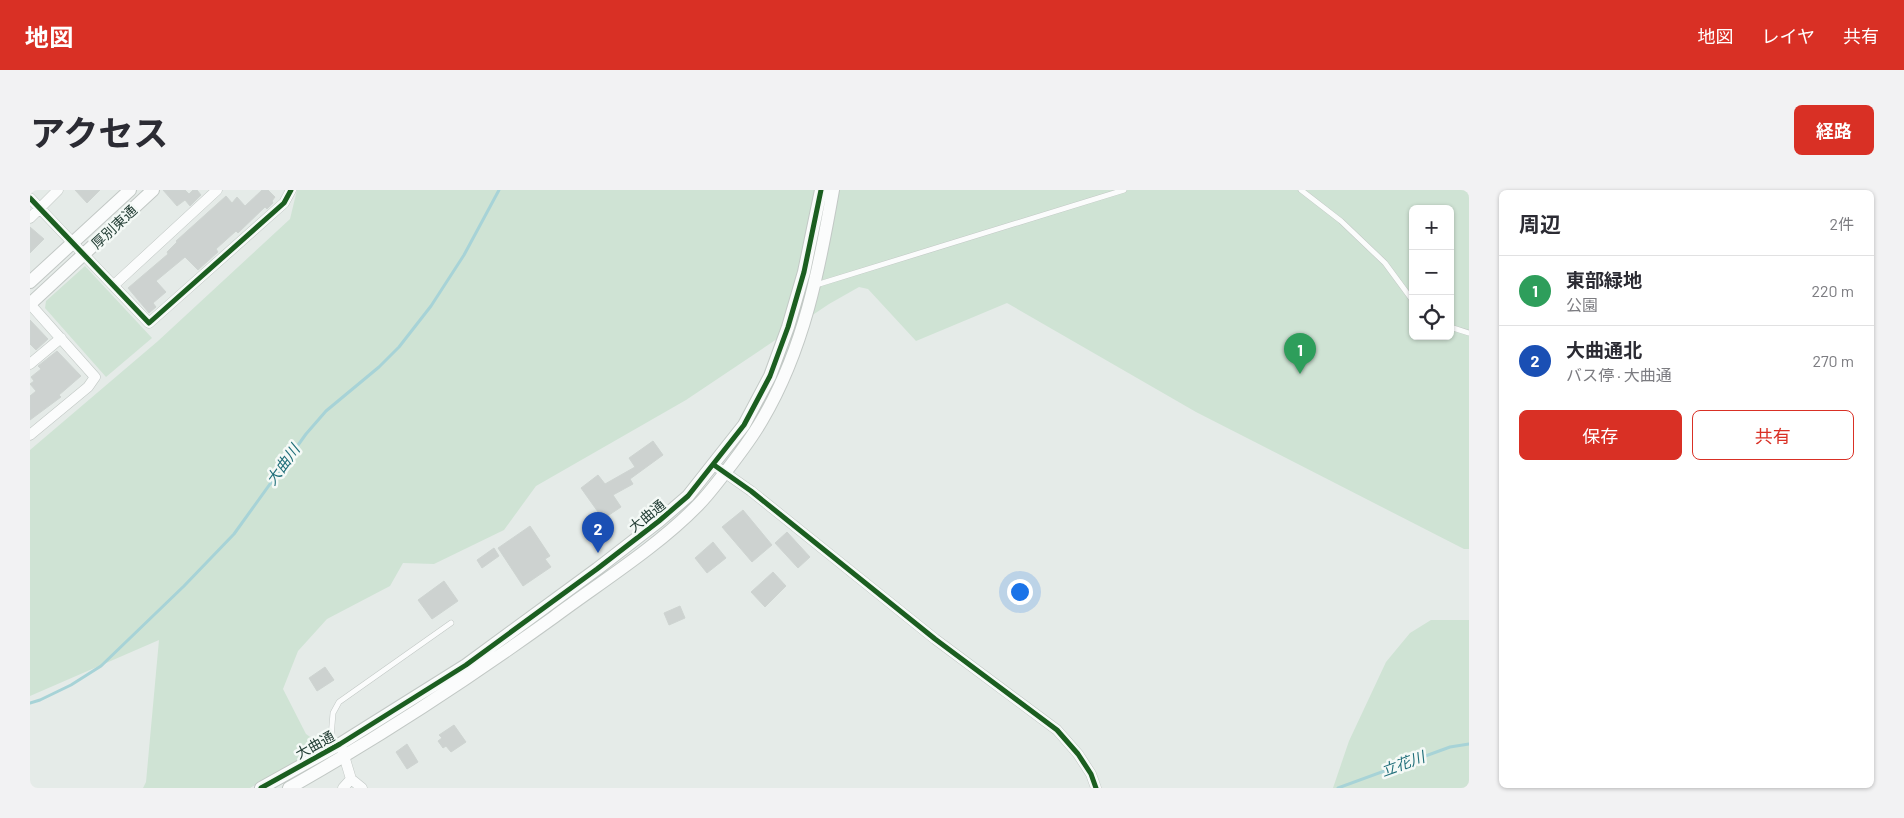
<!DOCTYPE html>
<html lang="ja">
<head>
<meta charset="utf-8">
<style>
  :root { --surface:#fff; --page:#f2f2f3; --text:#2b2b33; --muted:#7c7c81; --line:#e1e1e2; --accent:#d93025 }
  body { margin:0; font-family:Barlow,"Noto Sans JP",sans-serif; background:var(--page); color:var(--text) }
  .controls { position:absolute; right:15px; top:15px; display:grid; overflow:hidden; border-radius:8px; box-shadow:0 1px 4px #0004 }
  .controls button { width:45px; height:45px; display:grid; place-items:center; padding:0; border:0; border-bottom:1px solid var(--line); background:var(--surface); color:var(--text); font:25px sans-serif }
  .you { position:absolute; left:989px; top:401px; width:18px; height:18px; margin:-12px; border:4px solid #fff; border-radius:50%; background:#1a73e8; box-shadow:0 0 0 8px #1a73e833 }
  .badge { display:grid; place-items:center; width:32px; height:32px; border-radius:50%; background:var(--accent); color:#fff; font-size:16px; font-weight:700 }
  .pin { position:absolute; translate:-50% -41px; filter:drop-shadow(0 1px 2px #0008) }
  .pin::after { content:''; position:absolute; top:26px; width:18px; height:15px; background:inherit; clip-path:polygon(0 0,100% 0,50% 100%) }
  .list { margin:0; padding:0; list-style:none }
  h2 { display:flex; justify-content:space-between; align-items:center; height:65px; margin:0; padding:0 20px; font-size:21px }
  h2 small { font-size:16px; font-weight:400; color:var(--muted) }
  .list li { display:grid; grid-template-columns:32px 1fr auto; gap:15px; align-items:center; box-sizing:border-box; height:70px; padding:0 20px; border-top:1px solid var(--line) }
  .list b { display:block; font-size:19px; white-space:nowrap }
  .list p { margin:0; font-size:16px; white-space:nowrap; color:var(--muted) }
  .list em { font-size:16px; font-style:normal; color:var(--muted) }
  .actions { display:flex; gap:10px; padding:15px 20px }
  .actions a { flex:1; padding:11px 0; border:1px solid var(--accent); border-radius:8px; text-align:center; font-size:18px; color:var(--accent) }
  .actions .main { background:var(--accent); color:#fff }
  .icon { flex:none; width:28px; height:28px; fill:none; stroke:currentColor; stroke-width:2; stroke-linecap:round; stroke-linejoin:round }
  .map { position:relative; flex:none; width:1439px; height:598px; overflow:hidden; border-radius:8px }
  header { display:flex; align-items:center; gap:30px; box-sizing:border-box; height:70px; padding:0 25px; background:var(--accent); color:#fff }
  header strong { font-size:24px }
  nav { display:flex; gap:28px; margin-inline-start:auto; font-size:18px }
  .intro { display:flex; align-items:center; justify-content:space-between; box-sizing:border-box; height:120px; padding:0 30px }
  h1 { margin:0; font-size:35px }
  .button { padding:12px 22px; border-radius:8px; background:var(--accent); color:#fff; font-size:18px; font-weight:700 }
  main { display:flex; gap:30px; padding:0 30px }
  aside { flex:1; background:var(--surface); border-radius:8px; box-shadow:0 1px 4px #0004 }
  .map>svg:first-child { display:block }
</style>
</head>
<body>
<header>
<strong>地図</strong>
<nav><a>地図</a><a>レイヤ</a><a>共有</a></nav>
</header>
<div class="intro"><h1>アクセス</h1><a class="button">経路</a></div>
<main>
<div class="map">
<svg width="1439" height="598" viewBox="0 0 1439 598">
  <rect width="100%" height="100%" fill="#e5ebe8"/>
  <path fill="#cfe3d4" fill-rule="evenodd" d="M267,0H1439V359H1434L1166,222L977,113L886,151L838,99L829,97L799,114L656,210L506,296L474,340L404,374L373,373L360,396L297,429L268,461L253,499L276,544L290,554L268,570L220,598H113L116,592L129,450L0,506V260L128,151L260,29ZM1383,19H1420V146H1383Z
    M55,76L122,148L76,187L15,118L16,111Z
    M1401,430H1439V598H1303L1319,551L1356,472L1380,443Z"/>
  <g fill="none" stroke-linecap="round" stroke-linejoin="round">
    <path stroke="#a7d3d7" stroke-width="3" d="M0,513L10,510L41,495L71,476L154,396L204,344L276,244L296,221L349,177L369,157L401,116L434,65L469,0
      M1308,598L1420,557L1439,554"/>
  </g>
  <path fill="#cdd2d0" stroke="#ced4d1" d="M45,0H70L57,13Z
    M133,0H155L159,4L163,0H167L171,5L160,16L155,10L147,16Z
    M232,0H238L245,7L242,11L243,13L237,19L235,17L208,43L206,41L186,59L188,62L168,80L155,67L126,91L136,102L123,113L126,117L119,123L98,98L138,64L137,62L147,52L146,51L196,6L202,13L207,7L215,16Z
    M0,37L14,49L0,63Z
    M0,130L18,149L6,160L0,154Z
    M27,161L51,186L29,205L31,207L0,230V206L6,201L0,194L4,191L1,187L11,179L8,176Z
    M623,251L633,265L600,289L603,294L583,305L591,317L573,329L551,298L568,285L575,294L605,277L599,268Z
    M713,320L742,355L722,372L692,337Z
    M500,336L520,366L515,369L521,377L493,396L468,358Z
    M757,342L780,367L768,378L745,353Z
    M683,352L696,368L677,383L665,368Z
    M464,358L469,366L452,378L447,370Z
    M743,382L756,396L735,417L721,402Z
    M414,391L428,411L402,429L388,410Z
    M650,416L655,428L639,435L634,423Z
    M295,477L304,490L287,501L279,488Z
    M424,535L436,552L421,562L416,556L413,558L408,551L412,548L409,545Z
    M377,554L388,572L377,579L366,562Z"/>
  <g fill="none" stroke-linecap="round" stroke-linejoin="round">
    <g stroke="#c2c8c5" stroke-width="6">
      <path id="service" d="M1271,0L1311,31L1355,73L1383,111
        M786,95L1094,0
        M1420,137L1439,143
        M300,559L303,523L309,512L421,433"/>
    </g>
    <g stroke="#c2c8c5" stroke-width="11">
      <path id="minor" d="M0,8L119,133L254,13L261,0
        M0,28L28,0
        M84,95L187,0
        M0,114L65,187L58,197L0,245
        M0,174L31,148
        M684,275L721,301L905,449L1027,540L1048,564L1061,584L1066,598
        M312,559L321,589L332,598
        M313,598L321,589"/>
    </g>
    <g stroke="#c2c8c5" stroke-width="14">
      <path id="tertiary" d="M0,92L100,0
        M0,114L123,0
        M231,598L310,554L436,475L567,379L629,331L658,306L714,235L740,186L758,137L774,82L791,0
        M259,598C351,546 438,489 524,427C571,392 627,357 668,315C676,307 683,298 690,289C705,270 720,251 732,230C774,159 789,80 803,0"/>
    </g>
    <use href="#service" stroke="#fbfcfc" stroke-width="5"/>
    <use href="#minor" stroke="#fbfcfc" stroke-width="10"/>
    <use href="#tertiary" stroke="#fbfcfc" stroke-width="12"/>
    <g stroke="#f4f9f6" stroke-width="8">
      <path id="cycleway" d="M0,8L119,133L254,13L261,0
        M684,275L721,301L905,449L1027,540L1048,564L1061,584L1066,598
        M231,598L310,554L436,475L567,379L629,331L658,306L714,235L740,186L758,137L774,82L791,0"/>
    </g>
    <use href="#cycleway" stroke="#1b5e20" stroke-width="5"/>
  </g>
  <g text-anchor="middle" stroke-width="5" stroke-linejoin="round" paint-order="stroke">
    <g font-size="14" fill="#233e35" stroke="#f4f9f6">
      <text transform="translate(84 37) rotate(-43)" y="5">厚別東通</text>
      <text transform="translate(617 326) rotate(-39)" y="5">大曲通</text>
      <text transform="translate(285 555) rotate(-29)" y="5">大曲通</text>
    </g>
    <g font-size="15" font-style="italic" fill="#1f6e79" stroke="#f4f9f6">
      <text transform="translate(253 275) rotate(-54)" y="5">大曲川</text>
      <text transform="translate(1373 574) rotate(-20)" y="5">立花川</text>
    </g>
  </g>
</svg>
<div class="controls">
<button>+</button>
<button>−</button>
<button><svg class="icon" aria-label="locate" viewBox="0 0 24 24"><circle cx="12" cy="12" r="6"/><path d="M12 2v4M12 18v4M2 12h4M18 12h4"/></svg></button>
</div>
<div class="you"></div>
<div class="pin badge" style="left:1270px;top:184px;background:#2e9e5b">1</div>
<div class="pin badge" style="left:568px;top:363px;background:#1a4fb4">2</div>
</div>
<aside>
<h2>周辺<small>2件</small></h2>
<ul class="list">
<li><span class="badge" style="background:#2e9e5b">1</span><div><b>東部緑地</b><p>公園</p></div><em>220 m</em></li>
<li><span class="badge" style="background:#1a4fb4">2</span><div><b>大曲通北</b><p>バス停 · 大曲通</p></div><em>270 m</em></li>
</ul>
<div class="actions"><a class="main">保存</a><a>共有</a></div>
</aside>
</main>
</body>
</html>
